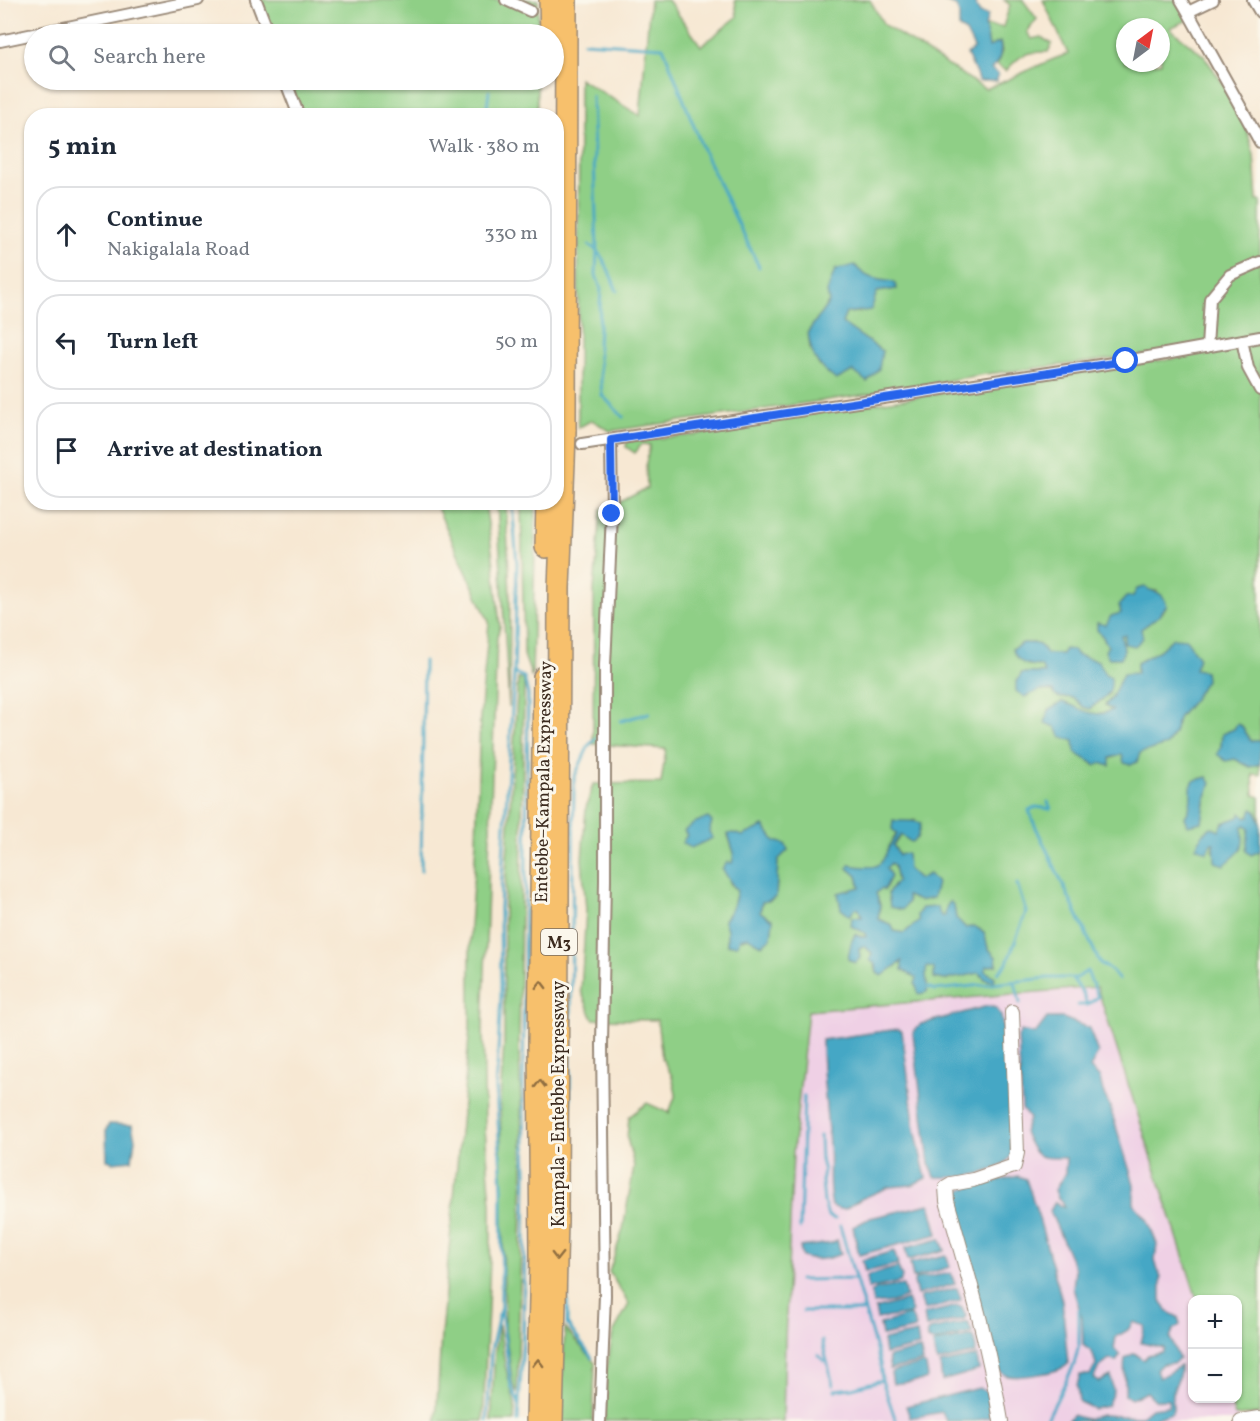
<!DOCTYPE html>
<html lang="en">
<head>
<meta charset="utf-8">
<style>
  :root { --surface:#fff; --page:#f2f2f3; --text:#1f2937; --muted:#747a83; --line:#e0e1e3 }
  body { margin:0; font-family:Vollkorn,serif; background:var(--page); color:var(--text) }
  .controls { position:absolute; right:18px; bottom:18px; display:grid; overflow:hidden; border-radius:12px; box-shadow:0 2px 4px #0004 }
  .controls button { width:54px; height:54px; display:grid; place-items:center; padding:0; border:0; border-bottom:2px solid var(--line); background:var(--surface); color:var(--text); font:30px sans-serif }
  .compass { position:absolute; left:1116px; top:18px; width:54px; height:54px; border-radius:50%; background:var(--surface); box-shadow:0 2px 4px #0004; rotate:32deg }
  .stop { position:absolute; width:18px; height:18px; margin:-14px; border:4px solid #2563eb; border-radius:50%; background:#fff }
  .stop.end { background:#2563eb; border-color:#fff; box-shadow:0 2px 6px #0008 }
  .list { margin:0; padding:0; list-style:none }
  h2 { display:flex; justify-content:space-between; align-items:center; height:78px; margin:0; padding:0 24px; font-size:26px }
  h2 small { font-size:20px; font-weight:400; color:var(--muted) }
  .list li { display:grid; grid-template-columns:39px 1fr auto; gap:18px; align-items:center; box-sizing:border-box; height:96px; margin:0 12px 12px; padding:0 12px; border:2px solid var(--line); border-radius:24px }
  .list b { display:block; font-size:22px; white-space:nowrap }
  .list p { margin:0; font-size:20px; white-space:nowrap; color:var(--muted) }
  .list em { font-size:20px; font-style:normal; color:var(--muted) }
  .icon { flex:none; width:33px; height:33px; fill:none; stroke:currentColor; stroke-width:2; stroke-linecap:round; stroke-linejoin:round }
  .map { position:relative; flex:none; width:1260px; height:1421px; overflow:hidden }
  .search { position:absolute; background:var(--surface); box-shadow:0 2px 4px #0004; left:24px; top:24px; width:540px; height:66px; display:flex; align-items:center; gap:15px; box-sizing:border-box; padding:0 21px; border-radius:33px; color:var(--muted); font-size:22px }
  .panel { position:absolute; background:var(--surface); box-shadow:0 2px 4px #0004; left:24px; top:108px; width:540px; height:402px; border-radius:24px }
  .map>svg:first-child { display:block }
</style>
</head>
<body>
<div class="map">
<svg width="1260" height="1421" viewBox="0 0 1260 1421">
  <rect width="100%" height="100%" fill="#fbf7ec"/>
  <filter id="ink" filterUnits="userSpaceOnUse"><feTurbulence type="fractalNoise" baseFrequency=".0167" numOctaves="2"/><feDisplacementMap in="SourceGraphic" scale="12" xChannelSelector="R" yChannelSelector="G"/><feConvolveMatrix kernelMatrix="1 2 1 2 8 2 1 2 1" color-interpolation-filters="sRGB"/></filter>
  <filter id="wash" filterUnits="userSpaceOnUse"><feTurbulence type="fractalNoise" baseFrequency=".008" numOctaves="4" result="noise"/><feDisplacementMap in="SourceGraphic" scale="24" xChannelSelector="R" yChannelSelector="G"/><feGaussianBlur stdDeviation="1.35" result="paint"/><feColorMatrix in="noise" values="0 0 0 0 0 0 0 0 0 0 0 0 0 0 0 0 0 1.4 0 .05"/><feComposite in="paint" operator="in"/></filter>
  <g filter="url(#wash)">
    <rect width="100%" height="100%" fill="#f7e8d3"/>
    <path fill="#efd0e5" d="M1097,987L1197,1299L1192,1300V1398L1229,1399L1235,1416L1241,1421H783L785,1341L793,1153L807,1011Z"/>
    <path fill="#8fcf86" stroke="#657c52" stroke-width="1.5" fill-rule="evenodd" d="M257,0H538V34H271Z
      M650,0H668L701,46L737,17L735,0H870L884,25L985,89C1014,79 1039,63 1068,54L1043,0H1177L1188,20L1170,28L1204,56L1241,109L1254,155L1257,201H1260V340L1217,346L1260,344V741H1251L1242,726L1222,734L1221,746L1235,759L1250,767L1260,764V775L1253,774L1254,795L1260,797V823L1256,811L1252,810L1249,817C1223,819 1225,822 1211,843H1214L1213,851L1242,826L1247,825L1249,828L1251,855L1260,851V1414L1235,1416L1229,1399L1238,1398V1300L1197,1299L1097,987L808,1011L793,1153L785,1341L783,1421H605L606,1372L613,1333L629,1304L609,1272L623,1229L634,1166L627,1138L629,1117L647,1103L669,1113L676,1094L672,1076L662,1058L657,1020L593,1019L581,991L586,910L582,859L586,808L593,784L661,783L666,749L593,744L594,589L601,510L603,508L617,504L647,488L646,463L650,445L642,444L635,453L626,447L627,441L694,435L773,419L1132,364L1186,357L1205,348L986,374L863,395L610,431L592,420L578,428L579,78L640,116ZM1125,27H1161V63H1125ZM855,265L862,274L896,289L877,292L860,312L846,313L842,323L882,351L820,367L810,348L808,332ZM1148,590L1157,591L1167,606L1159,616L1141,629L1121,635L1124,650L1121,658H1109L1108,647L1103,637L1106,625L1121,613L1133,596ZM1173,638L1199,658L1194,669V699L1178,718L1174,733L1140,753L1122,754L1094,765L1088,758L1081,757L1074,741L1060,736L1049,710L1062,702C1081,708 1092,720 1112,710L1105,705C1112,698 1118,691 1119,682L1137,673V663L1160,650ZM1023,643H1037L1046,654H1062L1073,650L1077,655L1098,661L1105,674L1109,694L1090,709L1083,707C1076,698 1072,695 1061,698L1053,691L1040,690L1022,673H1045L1041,666L1028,665L1012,649ZM1207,777C1209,793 1204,806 1202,822L1185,817L1191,807L1192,781ZM915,820L893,845L908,869L920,880L929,874L907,896L888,893L897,881L894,866L891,863L886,868L891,876L885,889L882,887L876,893L880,905L878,919L892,925L894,931L904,933L919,921L946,916L954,906L956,918L966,928L974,926L984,932L988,948L996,957L997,965L987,966L985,971V979L979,973L945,980L935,967H926L925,977L928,987L904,964L902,960L896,966L877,973L872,953L864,946L848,958L855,935L866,937L859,909L855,908L843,892L860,887L857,876L848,868L849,866C858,867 868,869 877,866C891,860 888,826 915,820ZM758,830L788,850L778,859L776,897L768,901H762L760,912L748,937L727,944V930L724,920L733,907L737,891L730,884L734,853L728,835L733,833L743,836Z
      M1004,0H1023L1037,19L1027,32L1032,39L1041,37L1052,44L1048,52C1026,51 1020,55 1006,71L997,65L1002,51L1000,42L989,47L985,26L1003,27L1010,5Z
      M289,80H537V115H303Z
      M435,503H485L494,565L500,627L497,637L483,1028L485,1129L491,1204V1237L483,1421H436L441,1335L470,1027V926L476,842L480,718L489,622Z
      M497,503H506L510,598L509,707Z
      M521,503H536L532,678L524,655Z
      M518,678L523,679L524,683L519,1047L523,1168L517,1393L513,1385L505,1330L500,1098L504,1046V906Z
      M499,1325L505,1365L515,1404L514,1421H491L495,1351Z
      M565,1328L595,1363L593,1421H560Z"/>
    <path fill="#45a7c5" stroke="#406872" stroke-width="1.5" d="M939,0H978L975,4L980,13L988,15L985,26L989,47L1000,42C1002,52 1000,62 991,69L998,74L997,81H979L967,54L974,48L966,32L959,28V14L956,6Z
      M855,265C865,279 878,280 894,282L897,289L877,292L871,310L846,313L842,323L882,351L879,369L867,382L853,371L836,380C817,365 811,358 808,332L829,302L827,292L835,270Z
      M1145,587C1155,595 1162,588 1167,606L1162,610L1159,616L1141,629L1143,638L1135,646L1124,644L1125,635H1121L1124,650L1121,658H1109L1105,651L1108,646L1103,637L1097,630V623L1106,625L1111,616L1121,613L1119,605L1126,597L1133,596L1137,589Z
      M1173,638L1186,639L1199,658L1195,669L1205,671L1206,680L1194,699L1178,718L1174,733L1167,745L1140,753L1137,762L1131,765L1124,763L1122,754L1110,758V766L1100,763L1095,765C1088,759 1082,758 1075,752L1074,741L1060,736L1056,727L1045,723L1049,710L1062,702C1081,707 1092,720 1112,710L1105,705L1111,699L1123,674L1137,673V663L1160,650Z
      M1023,643C1034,643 1041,642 1046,654H1062L1065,649L1073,650L1077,655L1098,661L1105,674L1111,677C1113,697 1103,697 1090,709L1083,707C1069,690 1069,702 1055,696L1053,691L1040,690L1025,697L1016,691V682L1022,673H1045L1041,666C1025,665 1019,664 1012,649Z
      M1237,724L1242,726L1251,741H1260V764L1250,767L1235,759L1226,761L1217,754L1221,746L1222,734L1234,729Z
      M1207,777L1211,783L1206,796L1202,822L1188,825L1185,817C1194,803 1189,796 1192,781Z
      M1252,809L1256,811L1260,823V851L1251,855L1246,851L1249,828L1246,825L1242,827C1246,848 1241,852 1224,865L1215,862L1214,843H1211L1207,852L1196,847L1203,834L1211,827L1219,831L1223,823L1239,817L1241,813L1246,818L1249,817Z
      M708,818L712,822L709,832L713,838L691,848L682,843L687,835L684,831L696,822Z
      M893,820C902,822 914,820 921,823L917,838L911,842L901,835L893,845L899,855L907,853L908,869L919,879L929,874L937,883L933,898L919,901L907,896L908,902L902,910L890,907L888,893L897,881L894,866L891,863L886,868L891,876L884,890L882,888L876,893L880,905L878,919L892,925L894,931L904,933L919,921L917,915L922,908L937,907L941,916H945L946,908L950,901L954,906L956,918L966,928L974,926L984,932L988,948L996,957L997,965L987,966L985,971L995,977L994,982L985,979L979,973L945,980L934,978V968L927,967C924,977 929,983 927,992L919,994L915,984L917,978L902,970V961L882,976L877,973L876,965L870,960L872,953L864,946L859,949L860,958L855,963L848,959L851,943L855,934L860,937H866L865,933L851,926L852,917H862L859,909L855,908L850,916L841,909L838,893L860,887L857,876L848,868L849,865C892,872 877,860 897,834L892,829Z
      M764,826L775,841L785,844L788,850L778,860L776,897L768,901L762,902L760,912L773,920L771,938L762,945L748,937L740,939L737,945H727V930L724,920L733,907L737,891C730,884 729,877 722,869L727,862L732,863L734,853L728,834L733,833L743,836Z
      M988,1006L996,1008L1001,1015L1010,1083L1011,1156C998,1176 957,1178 935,1177L929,1163L913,1034L916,1028L921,1024Z
      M1047,1018H1063L1089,1028L1098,1053L1090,1068L1100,1078L1103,1092L1109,1104L1134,1184V1204L1147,1219L1157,1244L1155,1261L1161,1278V1301L1168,1312L1178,1317L1180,1325L1173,1330L1170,1338L1179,1359L1174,1363L1162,1364L1156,1370L1159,1378L1180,1366C1182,1376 1174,1385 1172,1394C1171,1401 1175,1406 1172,1413L1148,1421H1067L1072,1415L1086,1419L1102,1415L1140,1417L1151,1408L1169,1406L1168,1400H1155L1147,1392L1131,1399L1125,1395C1126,1382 1123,1371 1125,1358L1135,1353L1143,1360L1148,1355L1162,1352L1164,1348L1141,1343L1145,1326L1133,1322L1128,1330L1116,1337L1114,1348L1120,1355L1116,1362L1109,1359L1099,1367L1094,1378L1099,1382L1111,1376L1113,1392L1107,1406L1094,1409L1079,1402L1077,1385L1080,1375H1090L1096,1364L1092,1352L1083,1345L1082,1318L1073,1288L1075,1269L1050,1211L1055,1202L1064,1207L1063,1202L1058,1198L1055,1190L1065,1173L1066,1158C1038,1157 1036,1161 1024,1132L1029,1119L1022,1109L1018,1037L1021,1031L1035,1034Z
      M898,1029L902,1031L915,1129L926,1178L912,1185L889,1187L861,1199L845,1209H839L832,1206C827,1185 831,1167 829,1146C827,1111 822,1076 822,1040Z
      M109,1124L132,1125L135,1139L132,1160L113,1162L107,1160L106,1130Z
      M1018,1176L1026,1179L1038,1215L1062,1300L1068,1364C1061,1373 1015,1379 1005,1375C998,1372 996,1366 992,1360L952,1204L956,1193L965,1188Z
      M930,1204L938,1234L859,1255L853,1227L870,1218Z
      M940,1239L945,1250L908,1260L905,1248Z
      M837,1240L841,1254C828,1259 814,1262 802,1257L800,1247L832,1243Z
      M894,1251L898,1264L865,1272L862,1260Z
      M946,1255L950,1267L913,1278L910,1263Z
      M898,1267L902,1277L900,1282L868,1289L867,1276Z
      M951,1273L955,1284L917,1295L914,1282L915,1279Z
      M903,1285L906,1297L892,1302L873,1304L871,1293L877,1289Z
      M957,1288L961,1299L960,1301L924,1310L920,1297Z
      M907,1300L912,1312L910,1314L877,1319L875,1309Z
      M957,1306L962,1307L966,1316L964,1319L926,1327L924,1314Z
      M911,1315L916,1327L915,1329L882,1336L880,1324Z
      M968,1322L972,1333L933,1342L928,1339L927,1332L929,1330Z
      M917,1333L919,1346L885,1354L883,1340Z
      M968,1337H974L976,1350L975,1353L937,1362L933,1345L934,1343Z
      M920,1349L923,1362L890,1369L888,1357Z
      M977,1356L979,1370L942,1381L940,1364Z
      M923,1364L926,1366L928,1377L925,1380L893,1384L891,1373L894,1371Z
      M979,1388L987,1392L990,1417L975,1421H946L942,1412L910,1418L906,1406Z"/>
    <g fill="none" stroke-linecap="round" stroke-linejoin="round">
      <path stroke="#45a7c5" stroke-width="3" d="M584,42L663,47L704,152L759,267
        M592,96L597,250L596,275L601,289L598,346L602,395L623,417
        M486,116L489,91
        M589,245C605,254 610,275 617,291
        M512,502L517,563L514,675L500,908L501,996L496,1088L502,1189L501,1309L511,1386L519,1404
        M514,673L524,677L528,695L523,1085L526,1173L523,1339L518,1421
        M621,721L649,713
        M1048,802L1051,809L1036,807L1029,810L1032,819L1100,963L1112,971L1119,980
        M421,871L424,661
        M998,973L1007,963L1026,912L1017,884
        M1072,978L1083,993L1087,1005H1078
        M1015,982L1020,1003
        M928,987L935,990L1048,978H1077L1087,971L1098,997L1087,1005
        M820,1136L821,1160L824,1171L822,1181L824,1202L828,1216L835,1219
        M840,1226L880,1363L882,1380L896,1421
        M800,1228L804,1096
        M799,1280L854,1279
        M803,1311H864
        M822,1341L833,1385
        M818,1355L824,1361
        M592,1358L567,1324L574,778L589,745L598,737
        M835,1390L852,1388L882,1380
        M487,1421L491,1351L500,1310
        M1046,1421L1074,1365L1079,1344V1309"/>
    </g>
  </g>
  <g filter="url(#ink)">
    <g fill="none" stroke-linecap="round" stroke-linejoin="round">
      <g stroke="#998978" stroke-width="14">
        <path id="minor" d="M256,0L269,34
          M506,0L530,11
          M1181,0L1188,12L1213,0
          M1253,0L1260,12
          M1188,12L1260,142
          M0,41L198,0
          M285,80L299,116
          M1242,340L1248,368L1260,390
          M1207,347L1210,299L1230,275L1260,262
          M582,444L1126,361L1260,337
          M600,1421L605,1295L602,1045L605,880V665L612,514L611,440"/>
      </g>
      <g stroke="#998978" stroke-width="16">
        <path id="tertiary" d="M1001,1421C989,1346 968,1274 947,1201L946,1187L951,1184L973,1180L1014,1166L1017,1153L1012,1012
          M1241,1421L1260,1418"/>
      </g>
      <g stroke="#998978" stroke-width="24">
        <path id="motorway" d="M550,0L551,34
          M565,430L566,0
          M546,547L547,502
          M537,1421L541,1257L539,1044L544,677
          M552,1421L557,1221L559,588L564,462"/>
      </g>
      <use href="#minor" stroke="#fff" stroke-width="10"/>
      <use href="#tertiary" stroke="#fff" stroke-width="14"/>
      <use href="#motorway" stroke="#f7c06c" stroke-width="21"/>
      <g stroke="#998978" stroke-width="24" stroke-linecap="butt">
        <path id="motorway-bridge" d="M564,462L565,430"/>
      </g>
      <use href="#motorway-bridge" stroke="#f7c06c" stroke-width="21"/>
    </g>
    <defs><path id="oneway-chevron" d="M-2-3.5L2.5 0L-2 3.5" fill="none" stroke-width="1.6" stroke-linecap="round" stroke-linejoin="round" transform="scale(1.5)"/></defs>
    <g stroke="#906e41">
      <use href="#oneway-chevron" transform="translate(541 985) rotate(-89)"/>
      <use href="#oneway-chevron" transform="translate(540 1084) rotate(-91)"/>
      <use href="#oneway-chevron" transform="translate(557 1256) rotate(91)"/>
      <use href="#oneway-chevron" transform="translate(538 1363) rotate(-89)"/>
    </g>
  </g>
  <g fill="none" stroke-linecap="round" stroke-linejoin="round" filter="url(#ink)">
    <path stroke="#2563eb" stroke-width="8" d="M612,514L611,440L1126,361"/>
  </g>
  <g text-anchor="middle" stroke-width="6" stroke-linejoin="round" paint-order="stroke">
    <rect fill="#fbf7ec" stroke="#75685c" stroke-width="1.5" x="541" y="929" width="36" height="26" rx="4.5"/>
    <g font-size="16" font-weight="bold" fill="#3b2a1e">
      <text x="559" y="948">M3</text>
    </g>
    <g font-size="18" fill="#3b2a1e" stroke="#fbf7ec">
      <text transform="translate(543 782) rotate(-89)" y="6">Entebbe–Kampala Expressway</text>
      <text transform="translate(558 1104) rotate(-90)" y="6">Kampala - Entebbe Expressway</text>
    </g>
  </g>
</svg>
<div class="controls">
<button>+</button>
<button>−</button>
</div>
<svg class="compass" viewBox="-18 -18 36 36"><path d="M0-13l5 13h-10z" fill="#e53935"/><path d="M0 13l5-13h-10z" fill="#747a83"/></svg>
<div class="stop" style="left:1126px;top:361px"></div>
<div class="stop end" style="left:612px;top:514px"></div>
<div class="search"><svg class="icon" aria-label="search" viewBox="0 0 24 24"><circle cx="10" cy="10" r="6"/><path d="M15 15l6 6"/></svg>Search here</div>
<section class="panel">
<h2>5 min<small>Walk · 380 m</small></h2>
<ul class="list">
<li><svg class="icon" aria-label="ahead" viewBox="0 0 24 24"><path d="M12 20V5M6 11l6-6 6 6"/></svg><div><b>Continue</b><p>Nakigalala Road</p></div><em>330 m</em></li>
<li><svg class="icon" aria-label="left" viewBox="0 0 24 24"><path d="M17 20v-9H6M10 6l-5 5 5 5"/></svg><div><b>Turn left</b></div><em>50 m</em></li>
<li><svg class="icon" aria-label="arrive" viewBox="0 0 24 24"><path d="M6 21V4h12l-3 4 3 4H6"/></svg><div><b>Arrive at destination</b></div></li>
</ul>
</section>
</div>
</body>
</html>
